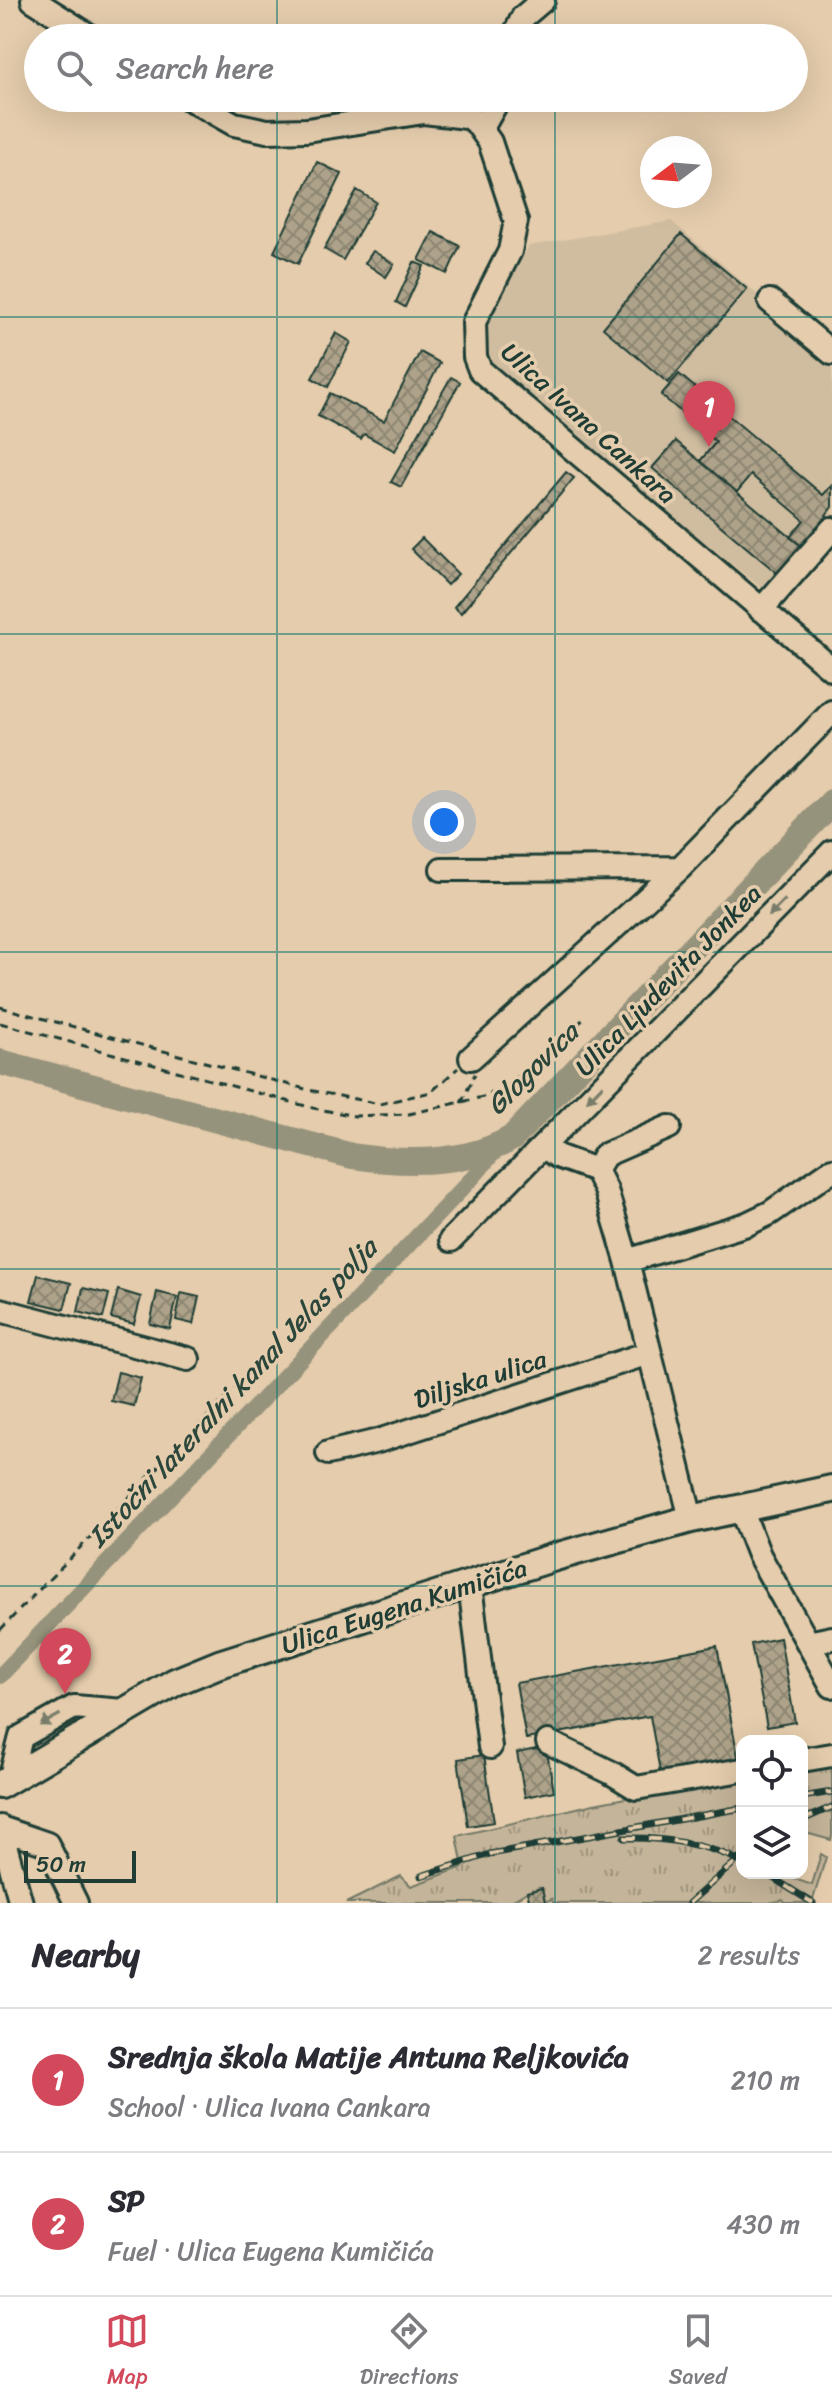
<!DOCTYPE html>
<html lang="en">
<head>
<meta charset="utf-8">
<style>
  :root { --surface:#fff; --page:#f7f7f7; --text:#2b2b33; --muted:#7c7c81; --line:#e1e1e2; --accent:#d1495b }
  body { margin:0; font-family:Sriracha,sans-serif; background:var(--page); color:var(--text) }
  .controls { position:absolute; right:24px; bottom:24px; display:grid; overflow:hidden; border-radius:16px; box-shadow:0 8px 32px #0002 }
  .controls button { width:72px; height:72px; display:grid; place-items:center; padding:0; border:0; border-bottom:2px solid var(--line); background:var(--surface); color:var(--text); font:40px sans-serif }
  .compass { position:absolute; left:640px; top:136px; width:72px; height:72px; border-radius:50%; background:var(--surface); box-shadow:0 8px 32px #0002; rotate:254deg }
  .scale { position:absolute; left:24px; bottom:20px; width:112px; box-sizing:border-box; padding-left:8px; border:4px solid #1f3d34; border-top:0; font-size:22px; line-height:28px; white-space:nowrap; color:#1f3d34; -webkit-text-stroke:6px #e4ccac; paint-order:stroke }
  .you { position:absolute; left:444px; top:822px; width:28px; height:28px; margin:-20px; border:6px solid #fff; border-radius:50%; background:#1a73e8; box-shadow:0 0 0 12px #1a73e833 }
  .badge { display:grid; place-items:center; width:52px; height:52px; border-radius:50%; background:var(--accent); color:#fff; font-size:26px; font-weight:700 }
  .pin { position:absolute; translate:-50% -66px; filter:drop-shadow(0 2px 4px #0008) }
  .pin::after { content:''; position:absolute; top:42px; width:28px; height:24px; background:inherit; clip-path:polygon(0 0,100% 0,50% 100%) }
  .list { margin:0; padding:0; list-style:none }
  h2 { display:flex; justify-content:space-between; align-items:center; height:104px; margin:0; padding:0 32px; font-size:34px }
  h2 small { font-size:26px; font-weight:400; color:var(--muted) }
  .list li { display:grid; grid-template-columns:52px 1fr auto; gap:24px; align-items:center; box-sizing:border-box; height:144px; padding:0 32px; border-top:2px solid var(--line) }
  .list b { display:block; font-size:30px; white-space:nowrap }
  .list p { margin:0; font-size:26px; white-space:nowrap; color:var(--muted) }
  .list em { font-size:26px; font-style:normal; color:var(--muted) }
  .icon { flex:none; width:44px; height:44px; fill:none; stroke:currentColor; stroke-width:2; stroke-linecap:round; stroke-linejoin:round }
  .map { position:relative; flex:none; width:832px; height:1903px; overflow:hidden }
  .search { position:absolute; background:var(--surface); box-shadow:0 8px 32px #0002; left:24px; right:24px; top:24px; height:88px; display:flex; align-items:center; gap:20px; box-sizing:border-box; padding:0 28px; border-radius:44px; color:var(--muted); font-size:30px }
  .sheet { height:392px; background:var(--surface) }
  nav { display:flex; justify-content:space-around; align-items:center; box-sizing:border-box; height:112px; border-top:2px solid var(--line); background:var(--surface); font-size:22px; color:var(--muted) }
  nav a { display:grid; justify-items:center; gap:4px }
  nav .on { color:var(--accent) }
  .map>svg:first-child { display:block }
</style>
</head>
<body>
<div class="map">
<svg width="832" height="1903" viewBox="0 0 832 1903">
  <defs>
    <pattern id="grass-tufts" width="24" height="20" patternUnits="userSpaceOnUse" patternTransform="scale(2)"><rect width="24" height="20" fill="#c4b499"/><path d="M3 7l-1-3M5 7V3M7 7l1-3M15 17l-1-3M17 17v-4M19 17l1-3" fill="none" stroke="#9f947e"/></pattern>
    <pattern id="building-cross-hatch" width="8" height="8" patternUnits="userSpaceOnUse" patternTransform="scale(2)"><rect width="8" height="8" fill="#aea38a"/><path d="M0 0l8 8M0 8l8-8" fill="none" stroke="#8d8672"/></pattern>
  </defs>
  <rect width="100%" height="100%" fill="#e4ccac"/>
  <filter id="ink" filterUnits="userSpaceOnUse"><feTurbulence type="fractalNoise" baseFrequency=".0125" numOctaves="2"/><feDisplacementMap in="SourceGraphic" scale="16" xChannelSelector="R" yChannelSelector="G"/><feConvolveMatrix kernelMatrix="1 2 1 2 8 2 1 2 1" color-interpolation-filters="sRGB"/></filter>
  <g filter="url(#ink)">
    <path fill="#d0bda0" d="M671,221L832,358V519L768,593L497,376L486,350L485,324L529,246Z"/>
    <path fill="url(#grass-tufts)" stroke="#727866" stroke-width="2" d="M832,1759V1836L831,1840L802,1832V1764Z
      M742,1776V1873H777L812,1885L821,1854L826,1857L812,1903H785L783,1900L769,1903H553L552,1899L545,1902L541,1888L527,1892L508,1903H346L401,1876L411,1886L463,1867L457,1836L594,1804Z"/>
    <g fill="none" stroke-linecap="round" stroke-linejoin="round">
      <path stroke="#96937c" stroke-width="16" d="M0,1676L477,1173L501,1144"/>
      <path stroke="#96937c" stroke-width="26" d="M0,1062L352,1156C404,1164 465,1166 512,1138L832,802"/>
    </g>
    <path fill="url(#building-cross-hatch)" stroke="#1f3d34" stroke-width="2" d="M317,162L342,174L298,264L274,252Z
      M357,190L376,202L343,260L324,249Z
      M433,232L460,246L447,274L419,260Z
      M681,234L747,289L668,383L603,328Z
      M373,251L394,264L386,277L365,263Z
      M414,262L424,266L405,307L396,302Z
      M336,333L351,342L328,387L312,378Z
      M420,352L440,363L395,451L364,434L361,439L318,416L330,393L384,421Z
      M679,374L823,495L832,485V507L826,515L831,518L805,549L790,537L804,520L751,475L737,492L700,461L716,442L661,395Z
      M451,377L460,382L401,487L391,482Z
      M676,441L806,550L783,578L652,468Z
      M566,472L574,478L461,613L454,607Z
      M422,538L458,574L447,585L411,549Z
      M38,1275L71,1283L64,1309L31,1301Z
      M83,1288L109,1294L103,1318L78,1312Z
      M118,1290L141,1297L134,1324L111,1318Z
      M157,1292L177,1297L170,1329L150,1324Z
      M181,1293L199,1297L193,1324L176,1320Z
      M118,1372L141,1378L134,1406L111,1401Z
      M780,1638L795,1722L767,1727L751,1644Z
      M717,1646L739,1762L661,1777L650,1716L526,1739L516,1683Z
      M546,1747L554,1791L525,1797L517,1753Z
      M484,1755L494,1822L468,1826L458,1759Z
      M542,1888L545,1902L530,1903L527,1892Z"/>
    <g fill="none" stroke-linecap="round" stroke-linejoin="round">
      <g stroke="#1f3d34" stroke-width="28">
        <path id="minor" d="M33,0L93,38
          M513,38L523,17L543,0
          M188,98L234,124L267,131L307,130L424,112L467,117L475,121L490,142L516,221L510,251L474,322L475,357L480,370L832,669
          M482,128L499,98
          M770,301L832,353
          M761,610L832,529
          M442,869L680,868
          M471,1058L680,868L832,712
          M596,1170L557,1156L543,1146L832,852
          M596,1170L606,1190L627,1261L691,1519
          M596,1170L605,1155L669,1127
          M451,1240L543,1146
          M627,1261L747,1224L770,1213L832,1170
          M0,1310L188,1359
          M328,1453L378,1441L649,1353
          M741,1509L759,1555L832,1686
          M470,1585L490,1747
          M808,1643L832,1638
          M548,1742L610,1772L636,1788L742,1770
          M802,1760L832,1755
          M10,1780L21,1737L74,1707L124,1711
          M0,1827L21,1903
          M0,1828L47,1844L76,1903"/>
      </g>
      <g stroke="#1f3d34" stroke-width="32">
        <path id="major" d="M0,1785L175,1682L219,1664L555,1557L691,1519L832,1489"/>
      </g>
      <path stroke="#1f3d34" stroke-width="3" stroke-dasharray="8 6" stroke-linecap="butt" d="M0,1007L309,1090L380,1104L431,1092L458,1068
        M0,1023L313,1108L355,1116L409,1114L483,1097L506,1087L587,1016
        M461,1103L475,1074
        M0,1630L274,1348"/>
      <use href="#minor" stroke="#e4ccac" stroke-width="22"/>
      <use href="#major" stroke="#e4ccac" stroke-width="26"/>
      <g stroke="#1f3d34" stroke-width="7">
        <path id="rail" d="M802,1797L832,1792
          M802,1820L832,1807
          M624,1838C662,1837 708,1844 742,1862
          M765,1873L813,1903
          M421,1876L490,1854L742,1808
          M689,1903L742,1856"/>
      </g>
      <use href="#rail" stroke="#e4ccac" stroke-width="4" stroke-dasharray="12" stroke-linecap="butt"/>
    </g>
    <defs><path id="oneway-solid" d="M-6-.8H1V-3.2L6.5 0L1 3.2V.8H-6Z" transform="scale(2)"/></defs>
    <g fill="#787d6a">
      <use href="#oneway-solid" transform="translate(777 908) rotate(134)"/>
      <use href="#oneway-solid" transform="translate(595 1093) rotate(134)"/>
      <use href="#oneway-solid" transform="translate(50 1720) rotate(151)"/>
    </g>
  </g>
  <path fill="none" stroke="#0f766e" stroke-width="2" stroke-opacity="0.55" d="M277,0V38M555,0V38M277,98V1903M555,98V1903M0,317H832M0,634H832M0,952H832M0,1269H832M0,1586H832"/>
  <g text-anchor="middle" stroke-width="7" stroke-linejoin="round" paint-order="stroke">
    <g font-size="26" fill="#1f3d34" stroke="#e4ccac">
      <text transform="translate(589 423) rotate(42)" y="9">Ulica Ivana Cankara</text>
      <text transform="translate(668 980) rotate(-46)" y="9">Ulica Ljudevita Jonkea</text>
      <text transform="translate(480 1379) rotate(-18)" y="9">Diljska ulica</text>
      <text transform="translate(404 1606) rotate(-18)" y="9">Ulica Eugena Kumičića</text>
    </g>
    <g font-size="28" font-style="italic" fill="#2b463b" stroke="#e4ccac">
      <text transform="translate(532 1068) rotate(-45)" y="10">Glogovica</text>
      <text transform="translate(232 1392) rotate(-47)" y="10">Istočni lateralni kanal Jelas polja</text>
    </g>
  </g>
</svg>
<div class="controls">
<button><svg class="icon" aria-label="locate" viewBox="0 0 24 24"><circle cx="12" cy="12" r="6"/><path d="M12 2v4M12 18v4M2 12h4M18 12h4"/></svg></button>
<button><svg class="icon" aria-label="layers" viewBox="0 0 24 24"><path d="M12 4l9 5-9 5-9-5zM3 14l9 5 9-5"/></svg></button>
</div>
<svg class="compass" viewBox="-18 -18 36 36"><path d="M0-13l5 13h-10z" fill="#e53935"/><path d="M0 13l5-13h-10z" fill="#7c7c81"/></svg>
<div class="scale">50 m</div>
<div class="you"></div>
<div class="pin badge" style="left:709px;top:447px">1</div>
<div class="pin badge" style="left:65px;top:1694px">2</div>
<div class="search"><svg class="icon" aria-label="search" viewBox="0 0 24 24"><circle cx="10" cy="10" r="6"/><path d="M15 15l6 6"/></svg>Search here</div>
</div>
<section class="sheet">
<h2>Nearby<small>2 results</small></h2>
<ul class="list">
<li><span class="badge">1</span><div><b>Srednja škola Matije Antuna Reljkovića</b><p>School · Ulica Ivana Cankara</p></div><em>210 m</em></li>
<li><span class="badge">2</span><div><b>SP</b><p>Fuel · Ulica Eugena Kumičića</p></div><em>430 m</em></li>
</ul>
</section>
<nav>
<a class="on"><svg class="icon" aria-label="map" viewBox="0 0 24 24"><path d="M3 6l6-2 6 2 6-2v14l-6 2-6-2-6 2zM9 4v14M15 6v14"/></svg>Map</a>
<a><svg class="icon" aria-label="directions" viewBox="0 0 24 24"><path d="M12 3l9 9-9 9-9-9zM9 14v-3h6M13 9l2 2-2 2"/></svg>Directions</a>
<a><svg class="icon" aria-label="saved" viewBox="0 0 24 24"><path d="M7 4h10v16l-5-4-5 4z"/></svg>Saved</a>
</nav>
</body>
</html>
